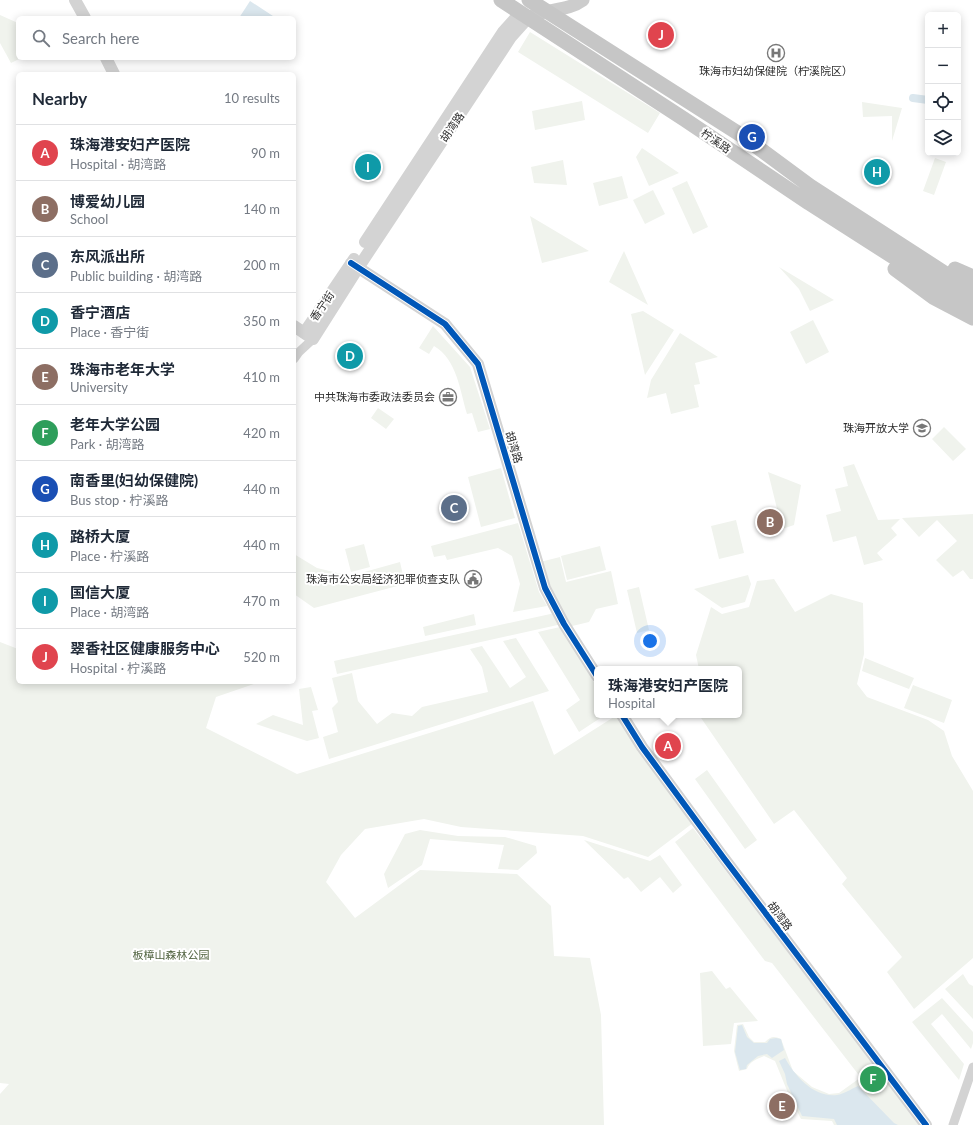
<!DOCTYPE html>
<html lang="en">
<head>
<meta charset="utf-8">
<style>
  :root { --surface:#fff; --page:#f6f6f7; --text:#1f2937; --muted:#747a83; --line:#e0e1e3; --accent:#0f766e }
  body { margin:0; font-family:Lato,"Noto Sans SC",sans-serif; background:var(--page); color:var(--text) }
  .controls { position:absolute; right:12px; top:12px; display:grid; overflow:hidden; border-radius:6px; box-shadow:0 2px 10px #0003 }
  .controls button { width:36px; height:36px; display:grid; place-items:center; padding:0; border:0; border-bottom:1px solid var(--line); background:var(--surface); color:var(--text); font:20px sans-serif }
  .you { position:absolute; left:650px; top:641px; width:14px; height:14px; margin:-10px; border:3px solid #fff; border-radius:50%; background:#1a73e8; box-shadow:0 0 0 6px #1a73e833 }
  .badge { display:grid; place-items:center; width:26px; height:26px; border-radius:50%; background:var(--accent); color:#fff; font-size:13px; font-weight:700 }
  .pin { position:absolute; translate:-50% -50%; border:2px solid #fff; box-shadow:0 1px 4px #0006 }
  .popup { position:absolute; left:594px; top:666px; width:148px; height:52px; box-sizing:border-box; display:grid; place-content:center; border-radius:6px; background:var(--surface); filter:drop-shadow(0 1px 3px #0005); font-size:13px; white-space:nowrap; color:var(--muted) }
  .popup b { font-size:15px; color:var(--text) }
  .popup::after { content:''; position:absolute; left:50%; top:100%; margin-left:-8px; border:8px solid transparent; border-top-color:var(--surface) }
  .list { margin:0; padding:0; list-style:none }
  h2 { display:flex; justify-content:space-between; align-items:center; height:52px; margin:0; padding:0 16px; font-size:17px }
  h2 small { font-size:13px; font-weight:400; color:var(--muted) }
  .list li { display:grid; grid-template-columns:26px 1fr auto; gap:12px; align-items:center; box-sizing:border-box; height:56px; padding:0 16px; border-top:1px solid var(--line) }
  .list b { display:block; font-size:15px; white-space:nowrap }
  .list p { margin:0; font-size:13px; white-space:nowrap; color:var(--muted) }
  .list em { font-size:13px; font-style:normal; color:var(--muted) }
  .icon { flex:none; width:22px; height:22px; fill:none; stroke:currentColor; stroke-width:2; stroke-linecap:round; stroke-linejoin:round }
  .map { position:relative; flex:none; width:973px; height:1125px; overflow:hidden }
  .search { position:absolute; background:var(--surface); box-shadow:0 2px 10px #0003; left:16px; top:16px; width:280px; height:44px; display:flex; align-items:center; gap:10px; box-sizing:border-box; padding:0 14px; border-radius:6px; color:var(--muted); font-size:15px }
  .panel { position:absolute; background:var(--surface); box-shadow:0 2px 10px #0003; left:16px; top:72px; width:280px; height:612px; border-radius:6px }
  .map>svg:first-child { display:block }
</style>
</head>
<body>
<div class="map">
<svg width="973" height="1125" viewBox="0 0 973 1125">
  <rect width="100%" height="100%" fill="#fff"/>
  <path fill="#f0f3ed" d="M0,15L18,23V58H21L11,63L0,43Z
    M530,32L660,113L648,133L518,52Z
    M582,101L585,120L535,130L532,111Z
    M862,102L902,108L892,141V116L863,117Z
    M642,148L679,173L649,186L636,157Z
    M935,158L946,162L934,195L923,191Z
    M563,160L567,185L534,183L531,167Z
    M622,176L628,198L599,206L593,183Z
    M687,181L708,227L693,234L672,188Z
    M653,190L665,214L645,224L633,200Z
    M530,216L589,251L542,263Z
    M624,251L648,305L609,282Z
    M779,267L834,300L810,311L799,289Z
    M643,311L674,330L645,375L631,314Z
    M813,320L829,352L806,364L790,332Z
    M433,326L470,367L490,429L478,432L472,413L467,414C460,391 457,359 434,346L429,354L419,348Z
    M680,333L718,357L695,363L700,384L694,385L699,407L671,414L666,393L647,398L651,380Z
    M378,408L394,419L386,429L371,418Z
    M944,427L966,449L953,461L932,439Z
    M854,464L878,520L900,519L891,528L897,535L877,553L883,560L864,565L856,536L833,542L826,515L841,511L835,489L848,486L843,467Z
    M501,468L515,518L481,527L468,477Z
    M768,472L801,485L794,525L782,529Z
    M973,514V579H970L963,570L953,577L936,560L957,541L937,520L919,537L902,518Z
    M736,520L744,553L719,559L711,526Z
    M518,523L539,592L547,606L513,612L520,584L512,556L498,548L447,560L445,555L434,557L431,546Z
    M364,544L370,567L351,572L345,549Z
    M600,546L606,570L567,580L561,556Z
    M294,554L317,568L350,576L400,562L405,584L314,608L294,594Z
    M560,557L566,582L611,571L618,604L596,609L589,622L568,627L540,562Z
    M748,575L751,584L745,602L722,608L694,589Z
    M774,579L795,612L831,594L863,603L864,654L857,684L867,697L928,720L944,731L952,756L973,791V958L914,1009L887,972L902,957L842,884L847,878L794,810L774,824L699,715H739V669H699L696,655L711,607L722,614L749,607L757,581Z
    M639,587L649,630L637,633L627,590Z
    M555,613L562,624L337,674L334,661Z
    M474,614L476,625L425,636L423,627Z
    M560,627L597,687V715H605L579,732L566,710L580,700L538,632Z
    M516,638L549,691L329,759L323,737L338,732L332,708L338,702L332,678L352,673L358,701L377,724L392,713L412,716L422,707L488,692L482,667L470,649L482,646L510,688L526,677L503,641Z
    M0,642L18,649V682H260L216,697L206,728L297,774L533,701L554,755L617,715L693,823L648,857L583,836L461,827L424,819L365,829L341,855L326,882L355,918L420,870L517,874L551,906L554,956L590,958L601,1015L604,1125H0V1094L9,1084L0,1083Z
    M865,658L914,678L909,689L862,671Z
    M913,685L952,700L944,723L904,708Z
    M311,687L318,710L312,711L319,738L307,741L256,724L273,715L303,725L299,689Z
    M707,770L757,840L745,849L695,779Z
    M693,828L873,1064L858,1074L772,963L765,961L675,842Z
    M420,830L458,836L505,837L536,846L537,853L518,870L498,869L504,845L430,839L422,865L388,888L384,874L405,834Z
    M584,840L650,861L660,855L682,885L673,893L660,877L641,892L628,877L624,879Z
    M712,971L726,989L730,987L758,1021L734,1023L731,1044L703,1046L700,973Z
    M963,974L969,984L973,986V1019L945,989Z
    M942,998L973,1032V1043L971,1049L942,1014L931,1024L964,1064L959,1080L912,1022Z
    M743,1024L749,1037L754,1042H765C771,1036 774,1036 781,1039L793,1071L812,1087L829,1094L839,1093L878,1065L924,1125H834L832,1121L801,1119L788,1093L775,1061L764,1056C757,1059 749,1062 747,1069L739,1071L734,1051L737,1025Z"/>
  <path fill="#dbe7ee" d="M250,1L276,18H239Z
    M742,1025L747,1037L754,1043H767L770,1039L776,1038L781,1039L784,1050L772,1058L767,1054L758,1056L747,1065L746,1069L740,1070L735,1052L738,1026Z
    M785,1058C795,1076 814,1098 837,1095C844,1094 851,1089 858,1086L894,1123L898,1125H837L834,1119L802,1116L787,1084L785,1074L779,1061Z"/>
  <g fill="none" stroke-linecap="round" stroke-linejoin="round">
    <path stroke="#dbe7ee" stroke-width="8" d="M913,98L928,100"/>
    <path stroke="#d3d3d3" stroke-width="9" d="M294,359L299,352L313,339
      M953,1125L973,1067"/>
    <path stroke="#d3d3d3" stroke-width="12" d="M75,0L85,18
      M106,58L114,74
      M365,242L503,32L520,13
      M351,263L445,324L478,364L545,588L564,624L597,676
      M294,326L313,339L358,268L511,37L528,18
      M304,333L354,259
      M622,715L642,747L723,857L926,1125"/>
    <path stroke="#ccc" stroke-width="13" d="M528,18C545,8 567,12 583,0"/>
    <path stroke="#c6c6c6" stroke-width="15" d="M501,0L684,119L809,203L953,295L973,305
      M529,0L741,135L810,186L946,274L973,289
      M895,269L933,297L973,318
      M955,269L973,277"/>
    <g stroke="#fff" stroke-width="8">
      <path id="cycleway" d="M351,263L445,324L478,364L545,588L564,624L597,676
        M622,715L642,747L723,857L926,1125"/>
    </g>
    <use href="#cycleway" stroke="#0057b8" stroke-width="6"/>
  </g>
  <defs>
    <g id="hospital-ring" transform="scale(0.9)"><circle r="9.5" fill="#fff" stroke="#777" stroke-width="1.5"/><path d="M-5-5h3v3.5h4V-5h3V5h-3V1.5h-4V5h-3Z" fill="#777"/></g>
    <g id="office-ring" transform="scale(0.9)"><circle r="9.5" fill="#fff" stroke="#777" stroke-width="1.5"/><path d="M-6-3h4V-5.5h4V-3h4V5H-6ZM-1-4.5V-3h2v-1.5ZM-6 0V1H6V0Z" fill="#777"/></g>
    <g id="university-ring" transform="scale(0.9)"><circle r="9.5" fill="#fff" stroke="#777" stroke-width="1.5"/><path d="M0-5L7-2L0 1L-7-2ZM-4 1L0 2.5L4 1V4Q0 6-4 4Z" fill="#777"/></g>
    <g id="civic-ring" transform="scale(0.9)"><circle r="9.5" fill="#fff" stroke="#777" stroke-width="1.5"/><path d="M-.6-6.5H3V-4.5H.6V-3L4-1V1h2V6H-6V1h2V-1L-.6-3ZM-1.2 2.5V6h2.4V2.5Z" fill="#777"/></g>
  </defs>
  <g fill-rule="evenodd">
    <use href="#hospital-ring" x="776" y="53"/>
    <use href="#office-ring" x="448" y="397"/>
    <use href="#university-ring" x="922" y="428"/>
    <use href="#civic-ring" x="473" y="579"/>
  </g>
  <g text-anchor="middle" stroke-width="4" stroke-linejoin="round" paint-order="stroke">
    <g font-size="11" fill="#2e2e2e" stroke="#fff" text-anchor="end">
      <text x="776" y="75" text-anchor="middle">珠海市妇幼保健院（柠溪院区）</text>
      <text x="435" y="401">中共珠海市委政法委员会</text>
      <text x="909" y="432">珠海开放大学</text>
      <text x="460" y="583">珠海市公安局经济犯罪侦查支队</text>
    </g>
    <g font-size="11" fill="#2e2e2e" stroke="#fff">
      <text transform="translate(452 127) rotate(-56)" y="4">胡湾路</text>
      <text transform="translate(716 141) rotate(34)" y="4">柠溪路</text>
      <text transform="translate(322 306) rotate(-56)" y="4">香宁街</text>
      <text transform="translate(514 447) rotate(73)" y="4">胡湾路</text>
      <text transform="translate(780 916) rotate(53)" y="4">胡湾路</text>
    </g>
    <g font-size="11" fill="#526441" stroke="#fff">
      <text x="171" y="959">板樟山森林公园</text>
    </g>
  </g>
</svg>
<div class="controls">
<button>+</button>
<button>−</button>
<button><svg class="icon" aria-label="locate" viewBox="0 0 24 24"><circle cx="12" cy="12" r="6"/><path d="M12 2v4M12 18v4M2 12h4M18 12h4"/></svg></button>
<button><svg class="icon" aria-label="layers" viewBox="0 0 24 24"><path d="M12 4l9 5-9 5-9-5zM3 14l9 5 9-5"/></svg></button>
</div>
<div class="you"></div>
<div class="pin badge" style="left:668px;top:746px;background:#e0444e">A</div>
<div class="popup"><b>珠海港安妇产医院</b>Hospital</div>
<div class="pin badge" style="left:770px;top:522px;background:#8d6e63">B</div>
<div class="pin badge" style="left:454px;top:508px;background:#5c6f8a">C</div>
<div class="pin badge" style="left:350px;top:356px;background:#0f9aa8">D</div>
<div class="pin badge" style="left:782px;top:1106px;background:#8d6e63">E</div>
<div class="pin badge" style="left:873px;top:1079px;background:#2e9e5b">F</div>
<div class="pin badge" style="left:752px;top:137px;background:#1a4fb4">G</div>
<div class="pin badge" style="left:877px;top:172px;background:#0f9aa8">H</div>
<div class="pin badge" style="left:368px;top:167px;background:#0f9aa8">I</div>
<div class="pin badge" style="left:661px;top:35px;background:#e0444e">J</div>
<div class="search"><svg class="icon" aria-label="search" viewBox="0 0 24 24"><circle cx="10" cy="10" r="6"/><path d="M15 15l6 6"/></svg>Search here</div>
<section class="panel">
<h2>Nearby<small>10 results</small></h2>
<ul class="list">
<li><span class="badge" style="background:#e0444e">A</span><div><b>珠海港安妇产医院</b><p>Hospital · 胡湾路</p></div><em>90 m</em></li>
<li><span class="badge" style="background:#8d6e63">B</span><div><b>博爱幼儿园</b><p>School</p></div><em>140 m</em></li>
<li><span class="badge" style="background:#5c6f8a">C</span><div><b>东风派出所</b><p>Public building · 胡湾路</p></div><em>200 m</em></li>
<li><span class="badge" style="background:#0f9aa8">D</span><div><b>香宁酒店</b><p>Place · 香宁街</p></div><em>350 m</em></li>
<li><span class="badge" style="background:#8d6e63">E</span><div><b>珠海市老年大学</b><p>University</p></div><em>410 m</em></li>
<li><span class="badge" style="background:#2e9e5b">F</span><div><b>老年大学公园</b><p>Park · 胡湾路</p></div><em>420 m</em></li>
<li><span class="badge" style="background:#1a4fb4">G</span><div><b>南香里(妇幼保健院)</b><p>Bus stop · 柠溪路</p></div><em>440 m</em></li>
<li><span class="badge" style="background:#0f9aa8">H</span><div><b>路桥大厦</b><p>Place · 柠溪路</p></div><em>440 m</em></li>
<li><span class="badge" style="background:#0f9aa8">I</span><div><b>国信大厦</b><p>Place · 胡湾路</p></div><em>470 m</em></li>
<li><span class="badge" style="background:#e0444e">J</span><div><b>翠香社区健康服务中心</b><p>Hospital · 柠溪路</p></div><em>520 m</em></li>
</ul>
</section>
</div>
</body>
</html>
